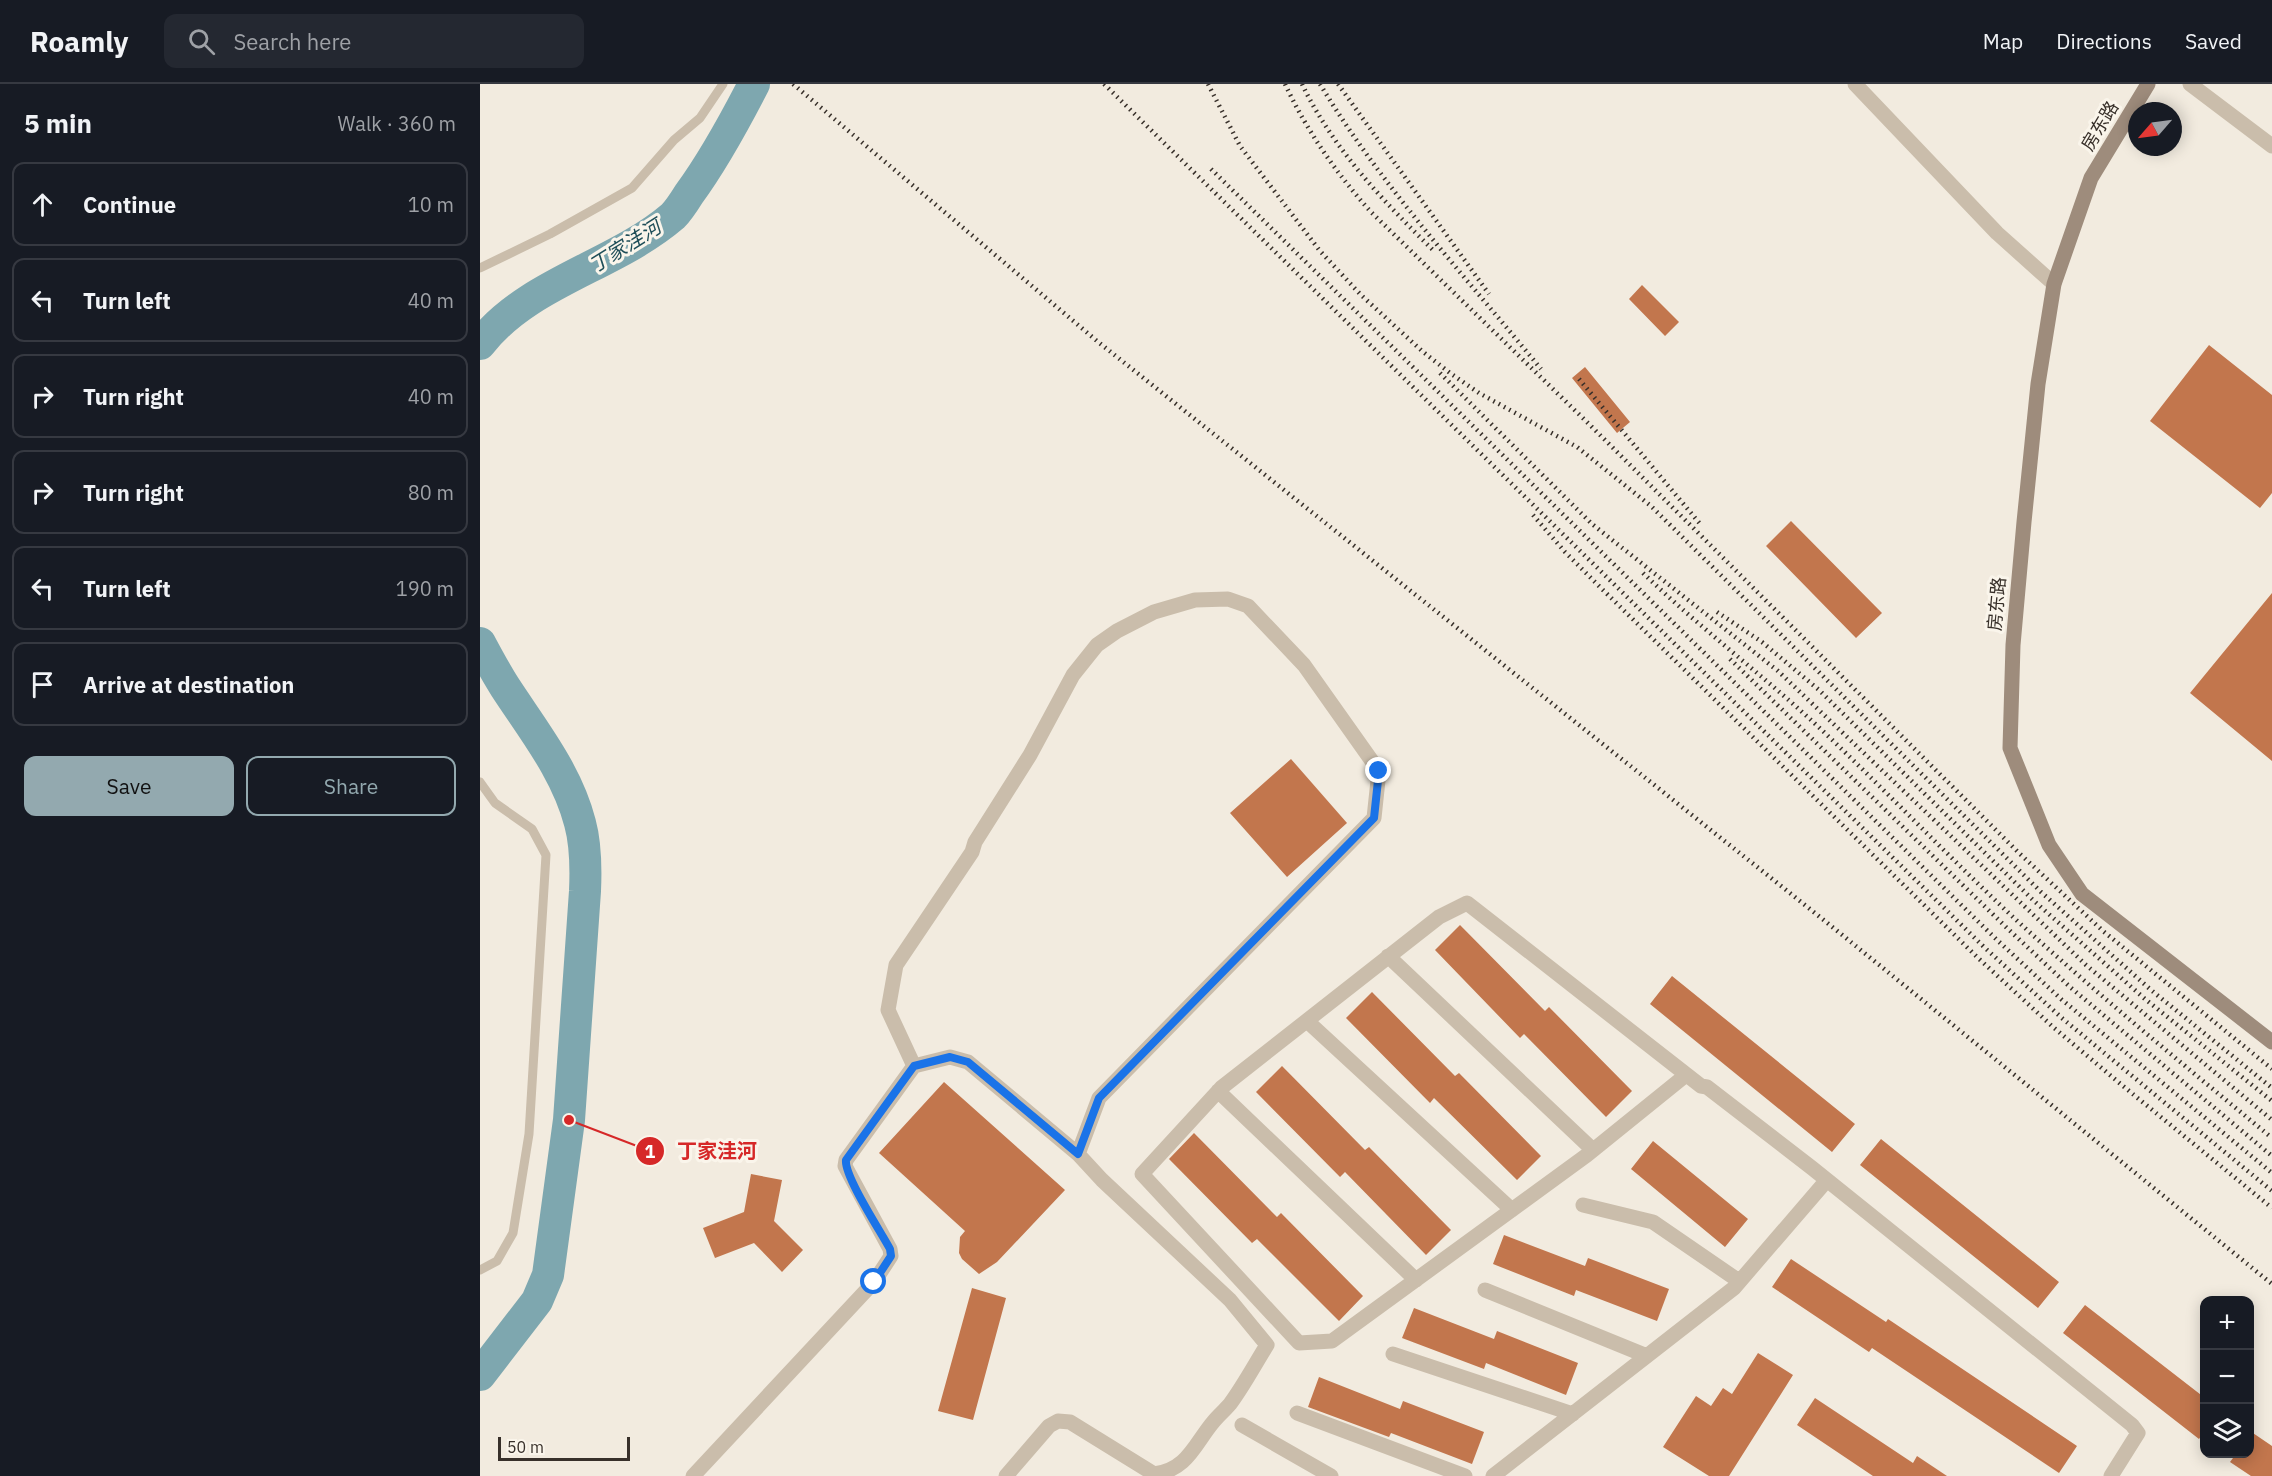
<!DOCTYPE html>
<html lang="en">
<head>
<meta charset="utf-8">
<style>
  :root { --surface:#171b24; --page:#242831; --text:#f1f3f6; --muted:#9ea1a6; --line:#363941; --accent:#93a9af }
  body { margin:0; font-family:"IBM Plex Sans","Noto Sans SC",sans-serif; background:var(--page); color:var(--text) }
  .controls { position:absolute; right:18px; bottom:18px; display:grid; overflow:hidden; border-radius:12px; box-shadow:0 3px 15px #0003 }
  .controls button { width:54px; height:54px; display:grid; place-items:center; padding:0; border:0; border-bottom:2px solid var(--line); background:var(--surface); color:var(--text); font:30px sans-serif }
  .compass { position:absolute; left:1648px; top:18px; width:54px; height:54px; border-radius:50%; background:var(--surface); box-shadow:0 3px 15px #0003; rotate:242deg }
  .scale { position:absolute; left:18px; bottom:15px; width:132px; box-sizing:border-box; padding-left:6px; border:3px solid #38302a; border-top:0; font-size:16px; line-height:21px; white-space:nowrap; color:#38302a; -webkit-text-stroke:4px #faf5eb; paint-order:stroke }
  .stop { position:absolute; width:18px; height:18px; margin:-14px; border:4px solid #1a73e8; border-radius:50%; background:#fff }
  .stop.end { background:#1a73e8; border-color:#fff; box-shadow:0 2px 6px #0008 }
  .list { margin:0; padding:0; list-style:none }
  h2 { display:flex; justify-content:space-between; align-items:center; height:78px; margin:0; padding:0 24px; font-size:26px }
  h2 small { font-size:20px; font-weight:400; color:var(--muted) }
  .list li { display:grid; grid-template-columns:39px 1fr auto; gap:18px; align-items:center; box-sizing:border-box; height:84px; margin:0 12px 12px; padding:0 12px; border:2px solid var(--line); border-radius:12px }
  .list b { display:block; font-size:22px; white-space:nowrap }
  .list em { font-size:20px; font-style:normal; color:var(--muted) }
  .actions { display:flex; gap:12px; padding:18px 24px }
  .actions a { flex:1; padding:14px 0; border:2px solid var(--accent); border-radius:12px; text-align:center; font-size:21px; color:var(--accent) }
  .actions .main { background:var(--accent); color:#111 }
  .icon { flex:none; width:33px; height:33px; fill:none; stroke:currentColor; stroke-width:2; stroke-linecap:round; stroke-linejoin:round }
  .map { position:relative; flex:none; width:1792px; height:1392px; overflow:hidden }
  header { display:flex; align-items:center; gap:36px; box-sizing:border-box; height:84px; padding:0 30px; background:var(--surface); border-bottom:2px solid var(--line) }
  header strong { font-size:28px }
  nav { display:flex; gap:33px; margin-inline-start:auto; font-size:21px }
  .search { width:420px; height:54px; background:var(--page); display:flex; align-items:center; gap:15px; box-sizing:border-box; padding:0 21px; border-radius:12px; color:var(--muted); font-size:22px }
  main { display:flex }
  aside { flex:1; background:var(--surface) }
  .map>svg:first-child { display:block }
</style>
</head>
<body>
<header>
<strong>Roamly</strong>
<div class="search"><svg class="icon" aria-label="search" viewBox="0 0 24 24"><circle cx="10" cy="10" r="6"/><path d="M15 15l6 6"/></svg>Search here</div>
<nav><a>Map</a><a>Directions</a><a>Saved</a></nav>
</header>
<main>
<aside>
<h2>5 min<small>Walk · 360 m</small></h2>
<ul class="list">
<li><svg class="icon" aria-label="ahead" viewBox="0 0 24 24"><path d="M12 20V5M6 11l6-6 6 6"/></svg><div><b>Continue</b></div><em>10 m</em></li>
<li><svg class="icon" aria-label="left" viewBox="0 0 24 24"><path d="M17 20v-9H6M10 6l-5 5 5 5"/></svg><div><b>Turn left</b></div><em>40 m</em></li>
<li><svg class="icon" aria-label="right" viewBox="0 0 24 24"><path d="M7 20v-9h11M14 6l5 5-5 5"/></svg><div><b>Turn right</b></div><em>40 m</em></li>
<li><svg class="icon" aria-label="right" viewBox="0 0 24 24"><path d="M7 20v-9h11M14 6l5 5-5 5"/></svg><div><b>Turn right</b></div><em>80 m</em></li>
<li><svg class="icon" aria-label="left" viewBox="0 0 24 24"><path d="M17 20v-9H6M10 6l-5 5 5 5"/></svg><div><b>Turn left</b></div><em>190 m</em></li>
<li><svg class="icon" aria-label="arrive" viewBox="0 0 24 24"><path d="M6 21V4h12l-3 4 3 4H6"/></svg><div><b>Arrive at destination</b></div></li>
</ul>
<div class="actions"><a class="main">Save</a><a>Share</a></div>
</aside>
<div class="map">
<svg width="1792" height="1392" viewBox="0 0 1792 1392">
  <rect width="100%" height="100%" fill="#f2ebdf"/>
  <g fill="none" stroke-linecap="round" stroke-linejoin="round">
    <path stroke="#7ea7af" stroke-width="32" d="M0,260C48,198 135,182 193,132C199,126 204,118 209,110C234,76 255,37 274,0
      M0,559C8,574 16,589 25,603C53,646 87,688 100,739C106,761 106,785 105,807L89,1036L68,1191L57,1217L0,1291"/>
  </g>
  <path fill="#c2764d" d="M1162,201L1199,238L1185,252L1149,215Z
    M1729,261L1792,311V409L1780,424L1670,337Z
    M1105,283L1150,338L1137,349L1092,294Z
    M1311,437L1402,529L1376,554L1286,462Z
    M1792,509V677L1710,609Z
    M811,675L867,739L807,793L750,729Z
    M980,841L1065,927L1069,923L1152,1007L1126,1033L1044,950L1040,954L955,866Z
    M1192,892L1375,1040L1352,1068L1170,920Z
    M892,908L975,992L979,989L1061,1072L1037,1096L954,1014L950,1019L866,934Z
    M802,982L885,1066L889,1063L971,1146L946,1171L865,1088L860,1093L776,1008Z
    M464,998L585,1106L517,1178L499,1190L482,1175L479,1169L480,1153L485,1147L399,1069Z
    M714,1049L797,1133L801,1129L883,1212L859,1237L777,1155L772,1159L689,1075Z
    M1401,1055L1579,1198L1558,1224L1380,1081Z
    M1173,1057L1268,1135L1245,1163L1151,1085Z
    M271,1090L302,1096L294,1137L323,1166L302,1188L274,1159L235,1174L223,1144L264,1128Z
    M1024,1151L1105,1182L1108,1174L1189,1205L1177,1237L1096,1206L1094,1212L1013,1180Z
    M1311,1175L1406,1238L1408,1235L1597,1362L1579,1389L1392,1264L1389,1268L1292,1203Z
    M492,1204L526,1214L493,1336L458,1327Z
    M1605,1221L1725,1314V1347L1719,1355L1583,1249Z
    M934,1224L1014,1255L1017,1247L1098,1279L1086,1311L1006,1279L1004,1285L922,1254Z
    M1278,1269L1313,1291L1249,1392H1229L1183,1363L1216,1312L1231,1322L1243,1304L1252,1310Z
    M839,1293L920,1325L923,1317L1004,1348L992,1380L911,1349L909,1353L828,1323Z
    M1335,1314L1433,1379L1437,1372L1467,1392H1393L1317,1341Z
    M1770,1347L1792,1362V1392H1771L1750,1378L1756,1370H1770Z"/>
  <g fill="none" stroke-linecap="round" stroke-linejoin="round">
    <path stroke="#cabdab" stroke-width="9" d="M0,184L70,150L152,104L194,56L220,34L243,0
      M0,698L15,719L52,745L66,771L49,1050L33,1149L17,1177L0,1186"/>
    <path stroke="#cabdab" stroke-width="15" d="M1375,0L1517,149L1574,200
      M1710,0L1792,62
      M908,872L1113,1066
      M827,937L1032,1126
      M434,982L408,926L416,881L492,768L495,758L550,671L593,591L617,561L637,547L674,528L715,516L748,515L768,522L824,581L899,687L894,734L619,1014L598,1070
      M1206,991L1107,1071L852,1257L819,1259L662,1090L741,1004L959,833L987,819L1221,1002L1227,1003L1332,1084L1652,1341L1658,1349L1631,1392
      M738,1007L936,1196
      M1103,1121L1173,1138L1259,1197
      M1005,1206L1167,1272
      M913,1270L1093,1330
      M817,1329L985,1392
      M762,1341L851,1392
      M213,1392L394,1198L411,1172L410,1165L365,1082L366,1076L434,982L470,973L488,978L598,1070L622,1096L750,1216L787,1261C775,1280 764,1301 750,1320C745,1326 739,1331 734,1337C715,1359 708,1386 674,1390L590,1338L578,1337L569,1342L526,1392
      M1013,1392L1254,1204L1347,1096"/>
    <path stroke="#9e8c7c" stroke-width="15" d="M1668,0L1611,94L1574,200L1558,300L1544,438L1533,561L1530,664L1569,761L1602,810L1792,958"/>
    <path stroke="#38302a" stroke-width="4.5" stroke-dasharray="1.5 4.5" stroke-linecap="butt" d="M313,0L617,257L1345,837L1792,1200
      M624,0L1505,864L1583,935L1792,1107
      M728,0L760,62L840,167L881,211L942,267L970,289L999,309L1097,363L1171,422L1561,808L1671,906L1792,1004
      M805,0C827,47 856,89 891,128L1110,341L1539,769L1623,847L1792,985
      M822,0C853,65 904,118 955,168
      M840,0C902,103 985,192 1061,285
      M858,0L1009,210
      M731,85L1516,855L1581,915L1792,1089
      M960,289L1112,440L1298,587L1606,881L1792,1036
      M1099,295L1221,441
      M1053,431L1085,468L1121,504L1497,873L1573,943L1643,1002L1792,1124
      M1163,489C1222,546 1287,594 1346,650C1410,711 1470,774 1534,834C1617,910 1705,982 1792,1054
      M1237,528L1282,558L1339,606L1554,817L1665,915L1792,1017
      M1250,575L1527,844L1590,903L1792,1072"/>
  </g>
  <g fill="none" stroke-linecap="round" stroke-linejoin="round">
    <path stroke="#1a73e8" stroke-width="8" d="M394,1198L411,1172L410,1165C401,1148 364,1092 366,1076L434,982L470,973L488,978L598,1070L619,1014L894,734L899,687"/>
  </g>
  <g text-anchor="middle" stroke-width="6" stroke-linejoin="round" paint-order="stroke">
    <g font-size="18" fill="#38302a" stroke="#faf5eb">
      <text transform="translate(1620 42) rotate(-59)" y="6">房东路</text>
      <text transform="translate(1517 520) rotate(-85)" y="6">房东路</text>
    </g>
    <g font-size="20" font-style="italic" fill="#204f59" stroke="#faf5eb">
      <text transform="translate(145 162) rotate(-32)" y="7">丁家洼河</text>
    </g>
  </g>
  <path fill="none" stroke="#d62828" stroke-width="2" d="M89 1036L170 1067"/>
  <g fill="#d62828" stroke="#faf5eb" stroke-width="2">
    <circle cx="89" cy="1036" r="6"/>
    <circle cx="170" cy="1067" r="15"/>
  </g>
  <g font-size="18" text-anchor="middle" font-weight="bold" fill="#fff">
    <text x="170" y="1074">1</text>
  </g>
  <g font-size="20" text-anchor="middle" font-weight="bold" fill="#d62828" stroke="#faf5eb" stroke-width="6" stroke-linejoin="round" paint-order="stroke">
    <text x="237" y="1074">丁家洼河</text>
  </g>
</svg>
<div class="controls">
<button>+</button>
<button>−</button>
<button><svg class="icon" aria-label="layers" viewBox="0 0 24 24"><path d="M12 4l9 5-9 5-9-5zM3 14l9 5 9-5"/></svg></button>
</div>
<svg class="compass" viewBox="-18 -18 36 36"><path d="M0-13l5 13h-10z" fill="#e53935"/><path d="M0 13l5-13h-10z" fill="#9ea1a6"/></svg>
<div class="scale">50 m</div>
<div class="stop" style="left:394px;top:1198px"></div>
<div class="stop end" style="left:899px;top:687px"></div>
</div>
</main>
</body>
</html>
